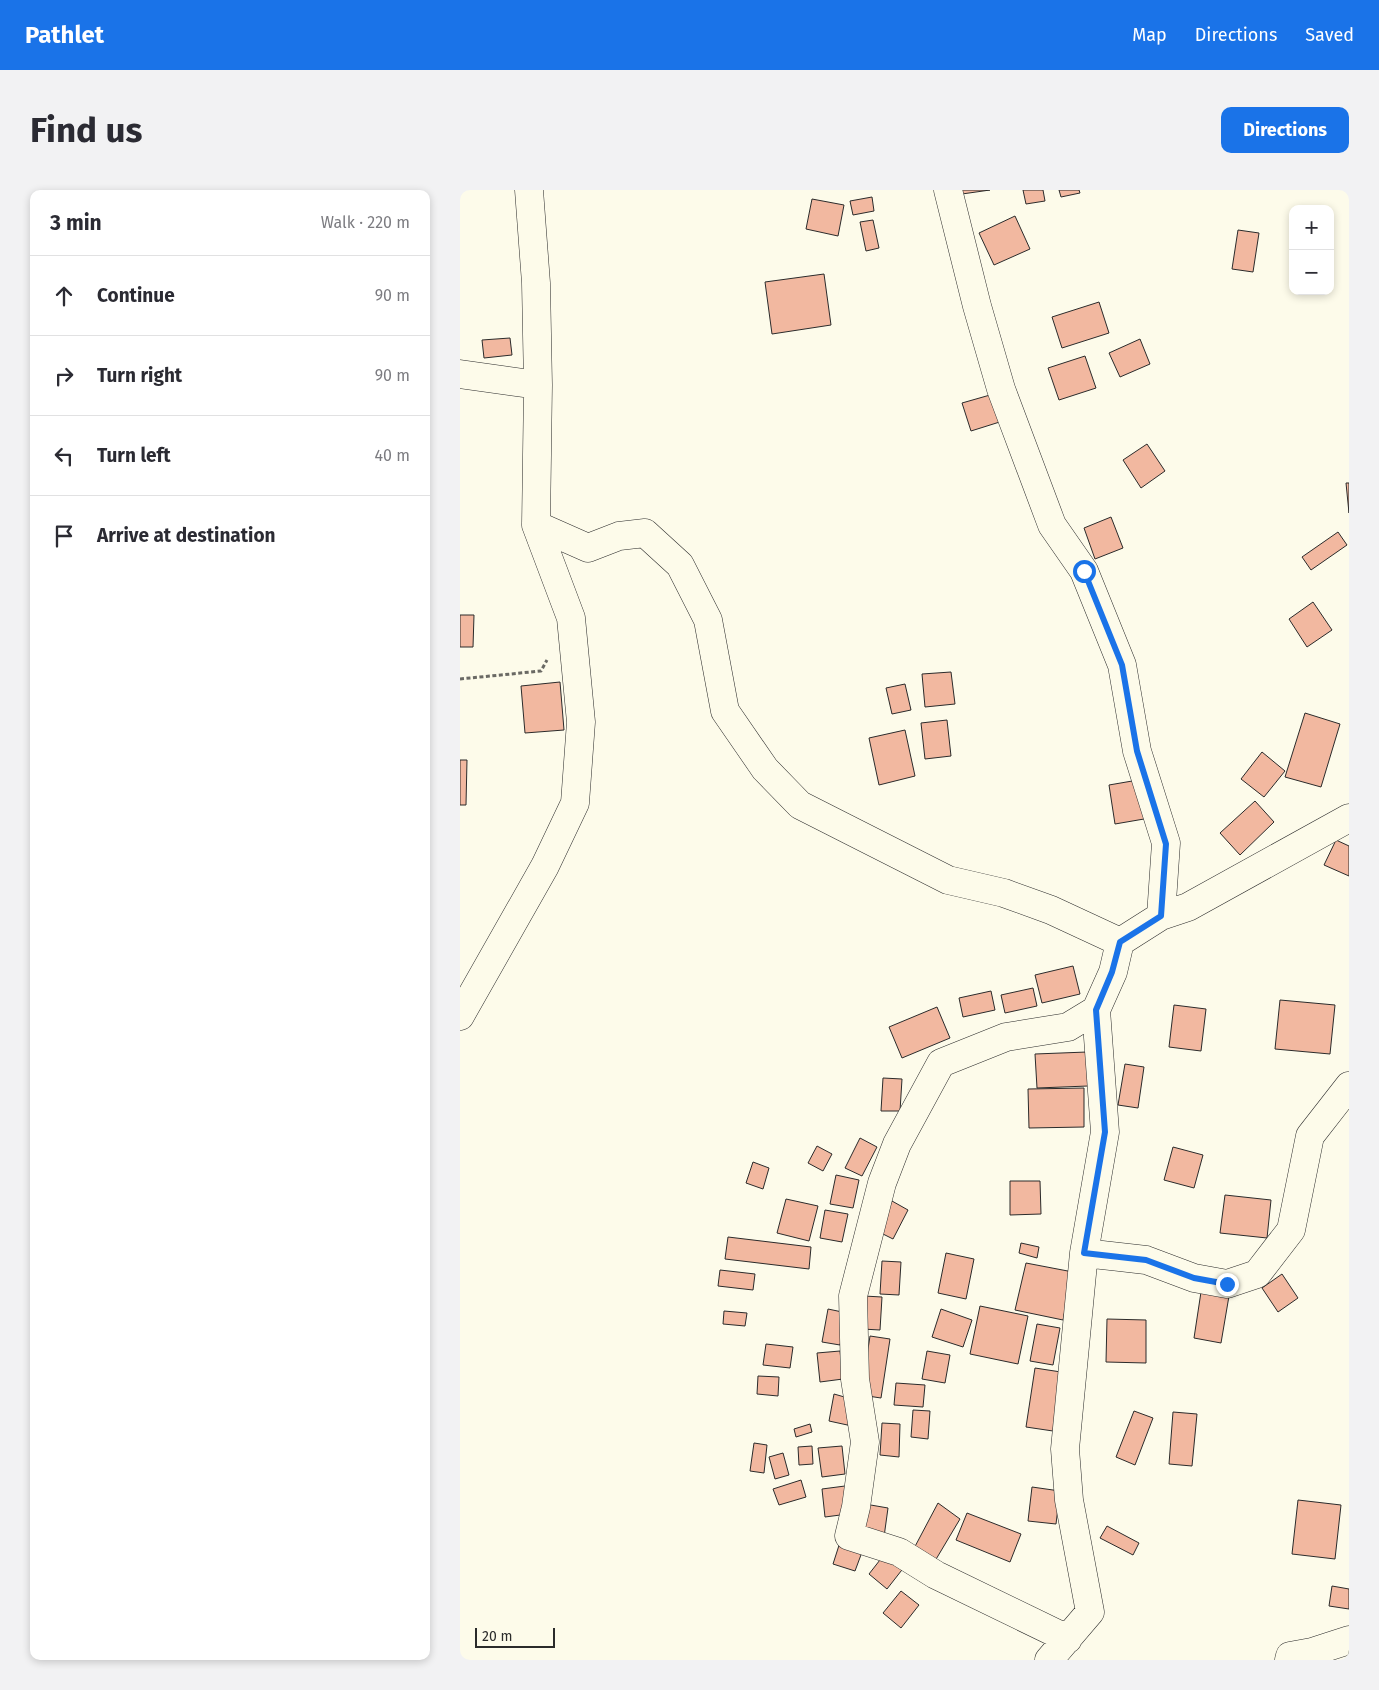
<!DOCTYPE html>
<html lang="en">
<head>
<meta charset="utf-8">
<style>
  :root { --surface:#fff; --page:#f2f2f3; --text:#2b2b33; --muted:#7c7c81; --line:#e1e1e2; --accent:#1a73e8 }
  body { margin:0; font-family:"Fira Sans",sans-serif; background:var(--page); color:var(--text) }
  .controls { position:absolute; right:15px; top:15px; display:grid; overflow:hidden; border-radius:10px; box-shadow:0 2px 8px #0003 }
  .controls button { width:45px; height:45px; display:grid; place-items:center; padding:0; border:0; border-bottom:1px solid var(--line); background:var(--surface); color:var(--text); font:25px sans-serif }
  .scale { position:absolute; left:15px; bottom:12px; width:80px; box-sizing:border-box; padding-left:5px; border:2px solid #2b2b2b; border-top:0; font-size:14px; line-height:18px; white-space:nowrap; color:#2b2b2b; -webkit-text-stroke:4px #fdfbea; paint-order:stroke }
  .stop { position:absolute; width:15px; height:15px; margin:-11px; border:4px solid #1a73e8; border-radius:50%; background:#fff }
  .stop.end { background:#1a73e8; border-color:#fff; box-shadow:0 1px 5px #0008 }
  .list { margin:0; padding:0; list-style:none }
  h2 { display:flex; justify-content:space-between; align-items:center; height:65px; margin:0; padding:0 20px; font-size:21px }
  h2 small { font-size:16px; font-weight:400; color:var(--muted) }
  .list li { display:grid; grid-template-columns:32px 1fr auto; gap:15px; align-items:center; box-sizing:border-box; height:80px; padding:0 20px; border-top:1px solid var(--line) }
  .list b { display:block; font-size:19px; white-space:nowrap }
  .list em { font-size:16px; font-style:normal; color:var(--muted) }
  .icon { flex:none; width:28px; height:28px; fill:none; stroke:currentColor; stroke-width:2; stroke-linecap:round; stroke-linejoin:round }
  .map { position:relative; flex:none; width:889px; height:1470px; overflow:hidden; border-radius:10px }
  header { display:flex; align-items:center; gap:30px; box-sizing:border-box; height:70px; padding:0 25px; background:var(--accent); color:#fff }
  header strong { font-size:24px }
  nav { display:flex; gap:28px; margin-inline-start:auto; font-size:18px }
  .intro { display:flex; align-items:center; justify-content:space-between; box-sizing:border-box; height:120px; padding:0 30px }
  h1 { margin:0; font-size:35px }
  .button { padding:12px 22px; border-radius:10px; background:var(--accent); color:#fff; font-size:18px; font-weight:700 }
  main { display:flex; gap:30px; padding:0 30px }
  aside { flex:1; background:var(--surface); border-radius:10px; box-shadow:0 2px 8px #0003 }
  .map>svg:first-child { display:block }
</style>
</head>
<body>
<header>
<strong>Pathlet</strong>
<nav><a>Map</a><a>Directions</a><a>Saved</a></nav>
</header>
<div class="intro"><h1>Find us</h1><a class="button">Directions</a></div>
<main>
<aside>
<h2>3 min<small>Walk · 220 m</small></h2>
<ul class="list">
<li><svg class="icon" aria-label="ahead" viewBox="0 0 24 24"><path d="M12 20V5M6 11l6-6 6 6"/></svg><div><b>Continue</b></div><em>90 m</em></li>
<li><svg class="icon" aria-label="right" viewBox="0 0 24 24"><path d="M7 20v-9h11M14 6l5 5-5 5"/></svg><div><b>Turn right</b></div><em>90 m</em></li>
<li><svg class="icon" aria-label="left" viewBox="0 0 24 24"><path d="M17 20v-9H6M10 6l-5 5 5 5"/></svg><div><b>Turn left</b></div><em>40 m</em></li>
<li><svg class="icon" aria-label="arrive" viewBox="0 0 24 24"><path d="M6 21V4h12l-3 4 3 4H6"/></svg><div><b>Arrive at destination</b></div></li>
</ul>
</aside>
<div class="map">
<svg width="889" height="1470" viewBox="0 0 889 1470">
  <rect width="100%" height="100%" fill="#fdfbea"/>
  <path fill="#f2b8a0" stroke="#2b2b2b" d="M501,0H530L502,4Z
    M563,0H583L585,11L566,14Z
    M599,0H619L620,3L601,7Z
    M412,7L414,21L393,25L390,11Z
    M352,9L384,15L378,46L346,39Z
    M555,26L570,59L534,75L519,43Z
    M413,30L419,58L406,61L400,32Z
    M778,40L799,43L793,82L772,79Z
    M364,84L371,135L312,144L305,92Z
    M639,112L649,143L602,158L592,127Z
    M50,148L52,165L24,168L22,150Z
    M680,149L690,174L660,187L649,163Z
    M625,166L636,198L599,210L588,178Z
    M537,203L546,230L511,241L502,213Z
    M687,254L705,281L681,298L663,270Z
    M886,293H889V323Z
    M651,327L663,358L635,369L624,338Z
    M878,342L887,355L851,380L842,367Z
    M853,412L872,440L847,457L829,429Z
    M0,425H14L13,457H0Z
    M491,482L495,514L465,517L462,484Z
    M100,492L104,540L65,543L61,496Z
    M445,494L451,520L432,524L426,498Z
    M845,523L880,534L861,597L825,587Z
    M487,530L491,566L465,569L461,533Z
    M445,540L455,586L419,595L409,548Z
    M802,562L825,581L804,607L781,589Z
    M0,570H7L6,615H0Z
    M678,590L684,629L655,634L649,595Z
    M795,611L814,632L780,665L760,643Z
    M876,650L889,656V686L864,675Z
    M613,776L620,804L582,813L575,785Z
    M573,798L577,816L545,823L541,805Z
    M531,801L535,820L503,827L499,808Z
    M820,810L875,815L870,864L815,859Z
    M714,815L746,819L741,861L709,857Z
    M477,817L490,848L442,868L429,837Z
    M627,862L628,896L577,898L575,864Z
    M665,874L684,877L678,918L658,915Z
    M423,888L442,889L440,921H421Z
    M624,898V937L569,938L568,899Z
    M400,948L417,957L402,986L385,978Z
    M357,956L372,964L363,981L348,973Z
    M713,957L743,965L734,998L704,990Z
    M293,972L309,978L303,999L286,993Z
    M376,985L399,990L393,1018L370,1014Z
    M550,991H580L581,1024L550,1025Z
    M765,1005L811,1010L807,1048L760,1043Z
    M326,1009L358,1016L349,1051L317,1043Z
    M432,1011L448,1020L433,1049L417,1041Z
    M365,1020L388,1024L382,1052L360,1048Z
    M268,1047L351,1057L349,1079L265,1069Z
    M561,1053L579,1057L577,1068L559,1063Z
    M486,1063L514,1069L506,1109L478,1103Z
    M422,1071L441,1072L439,1105L420,1104Z
    M566,1073L613,1082L603,1130L555,1120Z
    M260,1080L295,1084L293,1100L258,1096Z
    M822,1084L838,1108L818,1122L802,1098Z
    M741,1102L769,1106L761,1153L734,1148Z
    M404,1106L422,1107L420,1140L402,1139Z
    M520,1116L568,1126L558,1174L510,1164Z
    M368,1119L387,1123L380,1155L362,1152Z
    M481,1119L512,1130L503,1157L472,1147Z
    M264,1121L287,1123L285,1136L263,1134Z
    M647,1129L686,1130V1173L646,1172Z
    M577,1134L600,1138L593,1175L570,1171Z
    M410,1146L430,1149L421,1208L401,1205Z
    M306,1154L333,1157L330,1178L303,1175Z
    M380,1161L383,1189L360,1192L357,1163Z
    M467,1161L490,1165L485,1193L462,1189Z
    M575,1178L601,1182L593,1241L566,1237Z
    M298,1186L319,1187L318,1206L297,1204Z
    M436,1193L465,1195L463,1217L434,1215Z
    M374,1204L388,1208L392,1236L369,1231Z
    M453,1220L470,1221L468,1249L451,1247Z
    M674,1221L693,1228L675,1275L656,1267Z
    M713,1222L737,1224L732,1276L709,1274Z
    M422,1233L440,1234L439,1267L420,1265Z
    M350,1234L352,1242L336,1247L334,1239Z
    M294,1253L307,1255L304,1283L290,1281Z
    M352,1256L353,1274L339,1275L338,1257Z
    M382,1256L385,1284L362,1287L358,1258Z
    M323,1263L329,1285L315,1289L309,1267Z
    M341,1290L346,1307L319,1315L313,1299Z
    M385,1296L388,1324L365,1327L362,1299Z
    M572,1297L600,1301L596,1334L568,1331Z
    M838,1310L881,1315L875,1369L832,1364Z
    M478,1313L500,1329L472,1376L451,1364Z
    M405,1314L428,1318L424,1347L401,1343Z
    M507,1323L561,1344L550,1372L496,1350Z
    M647,1336L679,1353L673,1365L640,1348Z
    M382,1346L405,1354L395,1381L373,1374Z
    M427,1361L445,1376L427,1399L409,1384Z
    M872,1396L889,1399V1419L869,1416Z
    M441,1401L459,1415L441,1438L423,1423Z"/>
  <g fill="none" stroke-linecap="round" stroke-linejoin="round">
    <g stroke="#2b2b2b" stroke-width="29">
      <path id="minor" d="M488,0L517,116L541,199L592,335L624,381L662,475L677,561L706,653L701,726
        M0,184L78,195
        M76,335L128,358L159,346L185,343L220,375L248,430L265,521L305,579L340,615L488,690L544,703L591,720L660,752
        M0,826L85,676L115,613L121,532L111,428L76,335L78,195L76,93L69,0
        M624,1063L686,1070L734,1088L767,1094L797,1084L831,1040L850,946L889,896
        M608,1449L476,1385L439,1362L389,1346L396,1317L405,1252L395,1189L393,1106L422,993L437,954L481,873L546,847L608,837L636,820
        M589,1470L630,1422L609,1310L605,1259L624,1063L645,942L636,820L653,782L660,752L701,726L728,717L889,628
        M829,1470L830,1466L852,1462L889,1450"/>
    </g>
    <path stroke="#6a6964" stroke-width="3" stroke-dasharray="4 2.5" stroke-linecap="butt" d="M0,489L81,481L87,470"/>
    <use href="#minor" stroke="#fdfbea" stroke-width="28"/>
  </g>
  <g fill="none" stroke-linecap="round" stroke-linejoin="round">
    <path stroke="#1a73e8" stroke-width="6" d="M624,381L662,475L677,561L706,654L701,726L660,752L652,782L636,820L645,942L624,1063L686,1070L734,1088L767,1094"/>
  </g>
</svg>
<div class="controls">
<button>+</button>
<button>−</button>
</div>
<div class="scale">20 m</div>
<div class="stop" style="left:624px;top:381px"></div>
<div class="stop end" style="left:767px;top:1094px"></div>
</div>
</main>
</body>
</html>
